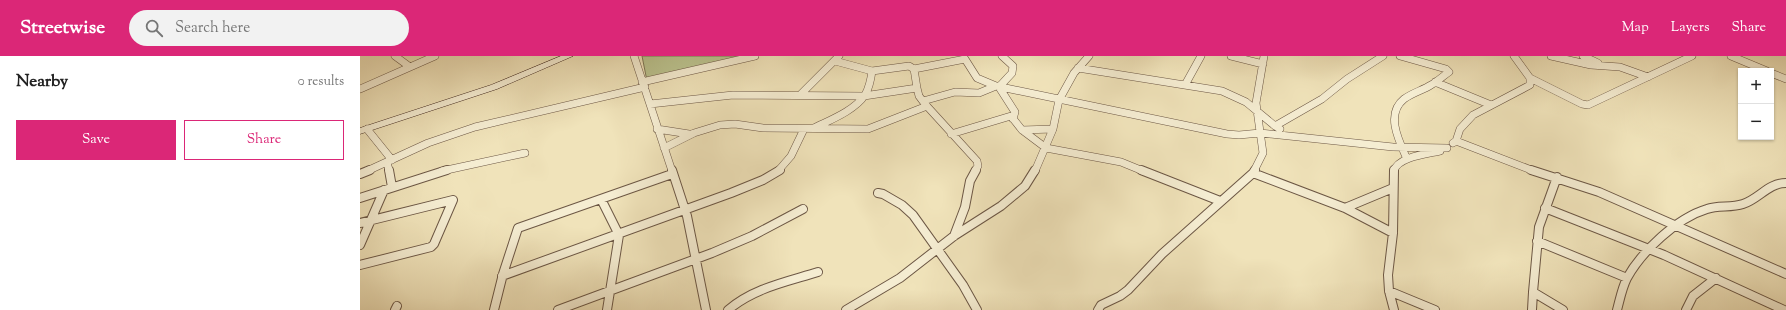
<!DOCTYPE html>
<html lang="en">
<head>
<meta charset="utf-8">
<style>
  :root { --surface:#fff; --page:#f2f2f2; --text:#222; --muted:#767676; --line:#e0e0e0; --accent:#db2777 }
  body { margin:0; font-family:"Sorts Mill Goudy",serif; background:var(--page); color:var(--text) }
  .controls { position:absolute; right:12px; top:12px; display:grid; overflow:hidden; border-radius:0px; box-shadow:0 1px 3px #0004 }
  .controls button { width:36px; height:36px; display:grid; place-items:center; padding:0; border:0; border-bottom:1px solid var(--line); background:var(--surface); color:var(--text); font:20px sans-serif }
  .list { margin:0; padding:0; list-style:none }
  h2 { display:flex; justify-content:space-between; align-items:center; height:52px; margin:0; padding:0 16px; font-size:17px }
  h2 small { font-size:13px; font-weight:400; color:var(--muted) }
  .actions { display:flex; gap:8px; padding:12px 16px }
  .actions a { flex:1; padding:9px 0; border:1px solid var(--accent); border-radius:0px; text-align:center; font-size:14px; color:var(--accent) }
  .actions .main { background:var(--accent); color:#fff }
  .icon { flex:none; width:22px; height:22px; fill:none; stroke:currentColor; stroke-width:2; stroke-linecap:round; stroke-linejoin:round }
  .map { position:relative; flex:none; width:1426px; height:254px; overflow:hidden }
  header { display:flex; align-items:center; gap:24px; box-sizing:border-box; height:56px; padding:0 20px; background:var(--accent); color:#fff }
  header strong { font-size:19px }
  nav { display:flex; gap:22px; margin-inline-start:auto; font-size:14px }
  .search { width:280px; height:36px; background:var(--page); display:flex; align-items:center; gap:10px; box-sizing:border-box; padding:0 14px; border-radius:22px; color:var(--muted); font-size:15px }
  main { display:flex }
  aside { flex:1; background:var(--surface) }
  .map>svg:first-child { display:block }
</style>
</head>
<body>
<header>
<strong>Streetwise</strong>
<div class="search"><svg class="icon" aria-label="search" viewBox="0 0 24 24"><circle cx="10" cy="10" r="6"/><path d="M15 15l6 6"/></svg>Search here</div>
<nav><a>Map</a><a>Layers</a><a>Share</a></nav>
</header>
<main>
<aside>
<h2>Nearby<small>0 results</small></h2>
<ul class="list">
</ul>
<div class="actions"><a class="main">Save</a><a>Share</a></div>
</aside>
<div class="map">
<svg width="1426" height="254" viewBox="0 0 1426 254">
  <rect width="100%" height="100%" fill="#f0e3ba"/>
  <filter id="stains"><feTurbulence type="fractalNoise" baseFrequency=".005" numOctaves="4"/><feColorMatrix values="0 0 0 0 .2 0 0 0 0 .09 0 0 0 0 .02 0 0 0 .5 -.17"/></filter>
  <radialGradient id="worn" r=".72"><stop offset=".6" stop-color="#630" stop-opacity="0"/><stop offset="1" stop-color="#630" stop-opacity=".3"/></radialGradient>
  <path fill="#bbc38f" stroke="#7e7656" d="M282,0H392L287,25Z"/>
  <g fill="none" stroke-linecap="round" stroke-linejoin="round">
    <g stroke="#6c5745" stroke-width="8">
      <path id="street-far1" d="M35,0L50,11
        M274,0L312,115
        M642,0L653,10L652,17L639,31L655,56L653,63
        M871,0L903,8
        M1040,0L1086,13L1089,16C1083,20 1078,25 1071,29C1063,34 1052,37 1044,43C1025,58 1039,85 1047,103
        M1191,0L1231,9L1260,11L1288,21
        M1223,0L1238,7
        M1371,0L1407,15
        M718,12L862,35L886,46L915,70
        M554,13L557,32
        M512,15L549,10L554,13L605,3L617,22L636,30
        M1411,17L1426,23
        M1170,22L1222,48L1228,49L1332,0
        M282,26L395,0
        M1075,26L1131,49
        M825,29L841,0
        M0,33L75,0
        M440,39L479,0
        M563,45L595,36L619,37L636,30L867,78L879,79L900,77L1033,91L1087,92
        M290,48L373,39L504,40L557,32L559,40L565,48L617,105L618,110L615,115
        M454,72C470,64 494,55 505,39C509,32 511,23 512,15L475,5
        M7,73L32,104
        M297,73L329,78
        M920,73L915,70L962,43L987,23L1023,0
        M662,74L686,92L761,106L783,115
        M591,78L651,60L662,74L693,73
        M1096,85L1174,115
        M1093,87L1096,85L1100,73L1113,59L1170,29V22L1154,0
        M304,92L334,77L360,69L375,68L403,72L508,73L567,50
        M27,106L29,115
        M7,115L68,87L115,71L285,31
        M82,115L165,97
        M418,115L431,100L444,73
        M675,115L693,73L699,44L714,17L729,0
        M894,115L903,97L896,47L904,0
        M1034,115C1037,101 1067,98 1080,95"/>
    </g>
    <g stroke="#6c5745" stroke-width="10">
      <path id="street" d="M29,114L32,131
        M312,114L327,160L346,254
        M781,114L860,145
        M1171,114L1239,136L1426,218
        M893,117L985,152L1033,132
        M0,118L10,114
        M518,137L523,138L542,149L553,159L603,229L617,254
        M0,142L87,114
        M241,143L259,179L247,254
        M985,152L1033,177
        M1185,152L1304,199L1424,254
        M0,167L93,144L74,188L71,191L0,209
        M594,180L605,151L610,125L616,114
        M1177,185L1267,222
        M0,189L24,134
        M142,220L371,137L403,124L420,114
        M1029,235L1075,254
        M1173,236L1179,171L1197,121
        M35,254L37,250
        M134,254L143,218L158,172L312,118
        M198,254L352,197L392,180L443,153
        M368,254C394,232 426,226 458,216
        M486,254L540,222L594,180L641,150L665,130L675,114
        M738,254L741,249L760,240L768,234L802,198L893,117L895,114
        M1034,254L1029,235L1028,219L1033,177L1034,114
        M1172,254L1173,236L1203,254
        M1257,254C1260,243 1262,232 1267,222C1282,195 1317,162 1347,153C1358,149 1371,152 1383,148C1399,143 1408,127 1426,127
        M1326,254L1333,240L1356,222"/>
    </g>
    <g stroke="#40281e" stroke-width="1">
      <path id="secondary" d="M201,0H213L137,33L0,78V72L131,29Z"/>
    </g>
    <use href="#street-far1" stroke="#f5edd2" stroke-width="7"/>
    <use href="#street" stroke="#f5edd2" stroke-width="8"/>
    <use href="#secondary" fill="#f5edd2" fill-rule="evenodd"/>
  </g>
  <rect width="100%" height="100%" filter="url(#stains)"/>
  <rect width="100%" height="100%" fill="url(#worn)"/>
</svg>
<div class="controls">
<button>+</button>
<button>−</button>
</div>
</div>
</main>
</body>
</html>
